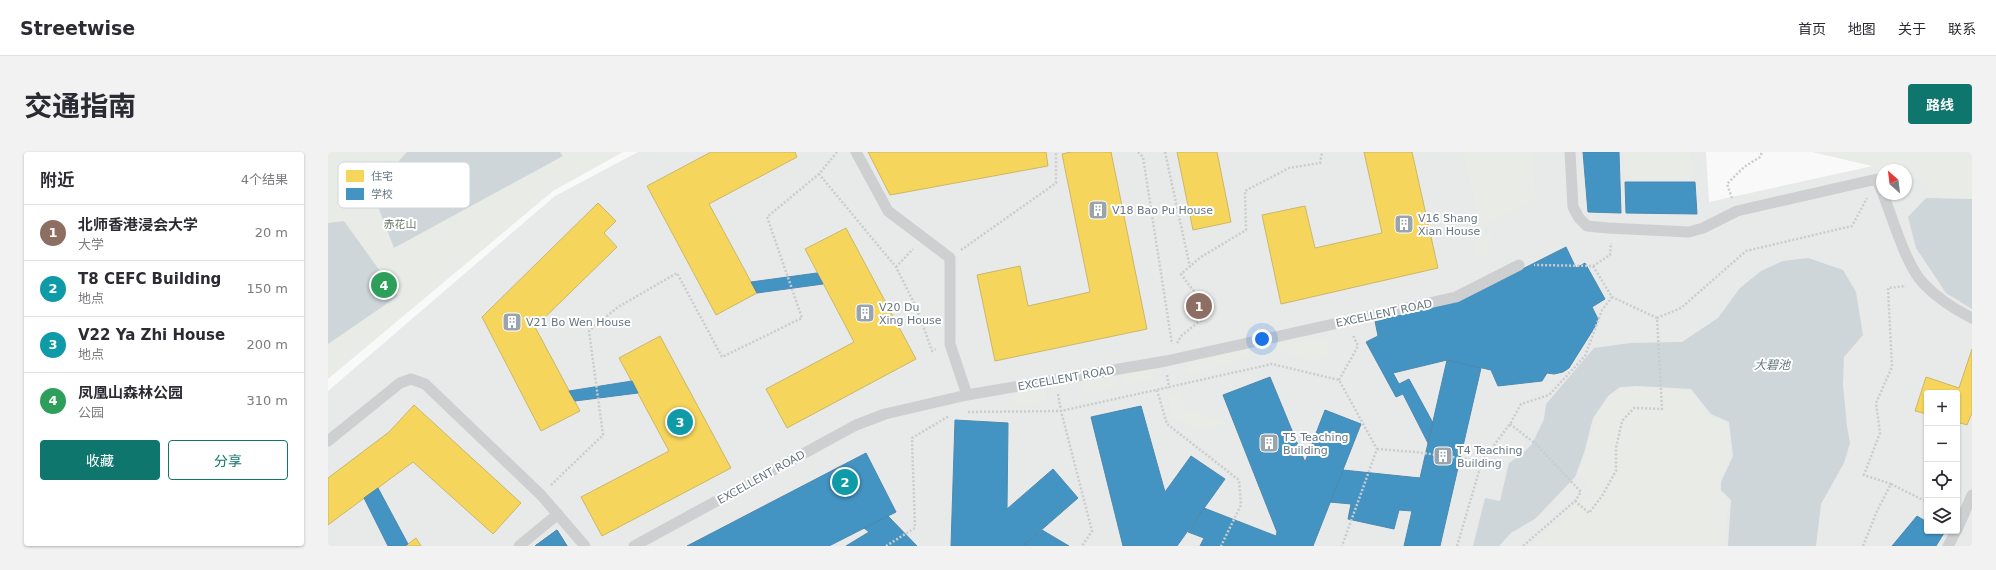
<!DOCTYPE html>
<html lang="zh">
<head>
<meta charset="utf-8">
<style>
  :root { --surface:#fff; --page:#f2f2f3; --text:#2b2b33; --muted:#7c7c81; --line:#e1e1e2; --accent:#0f766e }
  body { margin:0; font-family:"DejaVu Sans","Noto Sans SC",sans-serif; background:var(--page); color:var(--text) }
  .controls { position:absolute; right:12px; bottom:12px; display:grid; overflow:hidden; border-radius:4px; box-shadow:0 1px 3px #0004 }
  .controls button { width:36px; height:36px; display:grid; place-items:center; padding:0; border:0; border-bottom:1px solid var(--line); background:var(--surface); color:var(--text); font:20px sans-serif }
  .compass { position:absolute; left:1548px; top:12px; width:36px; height:36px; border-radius:50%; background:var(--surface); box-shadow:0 1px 3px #0004; rotate:332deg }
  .you { position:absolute; left:934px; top:187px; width:14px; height:14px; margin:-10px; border:3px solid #fff; border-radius:50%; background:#1a73e8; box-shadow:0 0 0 6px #1a73e833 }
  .badge { display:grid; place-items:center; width:26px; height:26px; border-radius:50%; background:var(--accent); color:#fff; font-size:13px; font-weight:700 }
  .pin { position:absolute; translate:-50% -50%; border:2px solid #fff; box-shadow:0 1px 4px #0006 }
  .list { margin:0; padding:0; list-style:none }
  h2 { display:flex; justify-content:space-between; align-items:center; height:52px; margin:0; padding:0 16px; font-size:17px }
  h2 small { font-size:13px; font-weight:400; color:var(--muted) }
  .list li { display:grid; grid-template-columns:26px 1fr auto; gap:12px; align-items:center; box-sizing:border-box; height:56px; padding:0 16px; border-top:1px solid var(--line) }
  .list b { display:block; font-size:15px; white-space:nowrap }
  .list p { margin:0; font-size:13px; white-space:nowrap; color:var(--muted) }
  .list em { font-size:13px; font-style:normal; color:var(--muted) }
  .actions { display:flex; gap:8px; padding:12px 16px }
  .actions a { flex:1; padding:9px 0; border:1px solid var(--accent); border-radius:4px; text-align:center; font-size:14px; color:var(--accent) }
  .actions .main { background:var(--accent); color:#fff }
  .icon { flex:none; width:22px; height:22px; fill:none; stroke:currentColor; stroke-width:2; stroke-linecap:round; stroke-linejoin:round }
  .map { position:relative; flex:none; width:1644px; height:394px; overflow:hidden; border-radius:4px }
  header { display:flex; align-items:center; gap:24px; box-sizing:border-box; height:56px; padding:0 20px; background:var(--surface); border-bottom:1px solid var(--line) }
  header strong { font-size:19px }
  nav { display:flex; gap:22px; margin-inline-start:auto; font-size:14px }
  .intro { display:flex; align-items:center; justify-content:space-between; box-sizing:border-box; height:96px; padding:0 24px }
  h1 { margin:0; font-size:28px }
  .button { padding:10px 18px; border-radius:4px; background:var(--accent); color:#fff; font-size:14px; font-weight:700 }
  main { display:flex; gap:24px; padding:0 24px }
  aside { flex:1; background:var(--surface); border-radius:4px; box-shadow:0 1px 3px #0004 }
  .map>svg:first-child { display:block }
</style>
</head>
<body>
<header>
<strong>Streetwise</strong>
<nav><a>首页</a><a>地图</a><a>关于</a><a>联系</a></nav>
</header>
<div class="intro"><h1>交通指南</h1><a class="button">路线</a></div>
<main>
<aside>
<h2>附近<small>4个结果</small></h2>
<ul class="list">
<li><span class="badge" style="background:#8d6e63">1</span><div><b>北师香港浸会大学</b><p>大学</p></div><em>20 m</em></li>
<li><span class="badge" style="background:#0f9aa8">2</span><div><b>T8 CEFC Building</b><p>地点</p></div><em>150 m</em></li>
<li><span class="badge" style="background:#0f9aa8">3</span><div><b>V22 Ya Zhi House</b><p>地点</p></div><em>200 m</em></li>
<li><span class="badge" style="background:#2e9e5b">4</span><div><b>凤凰山森林公园</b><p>公园</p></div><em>310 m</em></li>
</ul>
<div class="actions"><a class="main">收藏</a><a>分享</a></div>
</aside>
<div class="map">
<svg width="1644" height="394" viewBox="0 0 1644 394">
  <rect width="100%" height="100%" fill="#f9f9f9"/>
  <path fill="#e8e9e9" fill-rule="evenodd" d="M310,0H1378L1381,50L1545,14L1561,18H1554V42H1578V22L1589,25L1644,69V394H0V239L227,44ZM1599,241H1629V379H1599Z"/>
  <path fill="#e8ebe6" d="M0,0H295L225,39L0,227Z
    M1135,0H1203L1208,46L1154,76Z
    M1295,0H1362L1364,27H1297Z
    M1484,0H1644V47H1616L1589,25L1578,22V18H1561Z
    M1163,80L1161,102L1149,107L1148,89Z
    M998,187L1004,202L985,211L944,195L897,213L860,222L856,208L936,192Z
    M825,214L828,228L796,234L793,220Z
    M786,222L789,236L756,242L754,228Z
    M716,234L719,249L686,255L684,240Z
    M1308,235L1361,238L1380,263L1399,271L1403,302L1391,329V339L1400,347L1396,394H1201L1267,341L1250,321L1261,293L1268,265L1281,245L1293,237Z
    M851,240L856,256L900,271L868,279L844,263L839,243Z"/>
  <path fill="#ced6d9" d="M79,0H232L235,4L66,96L44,39Z
    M1598,46L1644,47V157L1618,141L1588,96L1580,65Z
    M16,69L70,144L0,192V71Z
    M1480,106L1515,118L1528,140L1535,183L1516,205L1515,232L1519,275L1522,291L1516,311L1493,352L1488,394H1400L1403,348L1393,338V330L1405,304L1401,270L1383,262L1363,237L1309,234L1292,235L1280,244L1265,266L1256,301L1247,325L1208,366L1183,381L1171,394H1145L1157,346L1172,349L1181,311L1194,302L1204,292L1216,267L1218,252L1266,196L1302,191L1354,190L1390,166L1412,136L1433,119L1455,109Z"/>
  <path fill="#f6d55c" stroke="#cab868" d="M383,0H467L469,5L381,52L429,141L388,163L319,34Z
    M540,0H718L720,14L562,43Z
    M743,0H783L819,177L667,209L649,123L692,114L700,154L762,140L734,2Z
    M849,0H889L903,70L865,78Z
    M1036,0H1084L1110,116L953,152L934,63L977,54L987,96L1054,81Z
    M270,51L288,69L276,81L289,95L207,175L252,259L213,279L154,165Z
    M518,76L588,207L459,276L438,237L526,190L477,97Z
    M332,184L403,316L274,384L253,345L341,299L291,206Z
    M1644,197V261L1639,273L1629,270V241H1599V262L1587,259L1598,225L1631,236Z
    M86,253L193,351L165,382L85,310L0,373V326L61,280Z
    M88,386L93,394H77L80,392Z"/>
  <path fill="#4393c3" stroke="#4d8ab0" d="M1255,0H1291L1293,61L1260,60Z
    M1297,30H1367L1369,62L1298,61Z
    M1238,95L1248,116L1257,111L1277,147L1264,155L1270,167L1268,173L1241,216L1235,220L1226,222L1219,221L1214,229L1170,234L1163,218L1119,208L1065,221L1071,232L1081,227L1105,271L1100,291L1075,242L1068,245L1038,190L1050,184L1047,169L1135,147Z
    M489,121L495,132L429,141L423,130Z
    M1119,208L1153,216L1112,394H1076L1084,359L1071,358L1066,377L1020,367L1023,352L1002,350L1015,318L1092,326Z
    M942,225L977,310L997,258L1033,272L985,394H872L876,386L860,380L876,356L948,384L949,380L895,243Z
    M304,229L310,241L247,249L241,239Z
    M813,254L837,340L863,304L897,327L849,394H795L763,265Z
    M627,268L680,271L679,357L725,317L750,346L695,394H623Z
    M538,301L568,360L501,394H359Z
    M50,336L80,392L77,394H60L36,346Z
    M560,364L589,394H518L541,380L536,376Z
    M1589,364L1599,370V379H1612L1616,381L1608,394H1564Z
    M229,378L239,394H207Z
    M229,378L239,394H207Z
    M714,378L741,394H695Z"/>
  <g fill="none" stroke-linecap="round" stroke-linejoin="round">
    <path stroke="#cbcccd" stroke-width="2.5" stroke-dasharray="2 2" stroke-linecap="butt" d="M509,0L491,22L568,115L589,157L604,199L608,197
      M810,0L815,5L844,192
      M837,0L862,115
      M1404,46L1399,32L1416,15L1432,5L1434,0
      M633,98L728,31V0
      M1265,114L1282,103L1283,91
      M568,115L585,97
      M1329,166L1353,156L1418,99L1524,74L1539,46
      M849,191L854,183L882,161L853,122L873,105L918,78L917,39L961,16L992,11L994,0
      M839,223L841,235L944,212L1011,228L1049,297L1014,394
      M1011,228L1030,194L1025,183
      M829,238L839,272L911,328L913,353L893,394
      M730,242L733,259L841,235
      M640,260L733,259L764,379L754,394
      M1182,272L1208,292L1253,340L1247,349L1195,394
      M1049,297L1087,300L1154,309
      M1563,332L1599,350
      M223,333L275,283L261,179L290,155L349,121L394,205L474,166L439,65L491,22
      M1247,349L1261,361L1274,344L1288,319V296L1294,269L1306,256L1334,257L1329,166L1284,145
      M558,394L587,376L584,286L621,264
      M1129,394L1154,309L1182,272L1193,252L1221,243L1257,204L1274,158L1284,145L1265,114L1206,113
      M1535,394L1549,359L1563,332L1536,323L1552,281L1548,251L1564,215L1560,136L1578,134"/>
    <path stroke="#cecfd0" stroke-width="11" d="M528,0L560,59L622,106V192L639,243
      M1242,0L1245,55L1251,66L1259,74L1280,76L1361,80L1375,76L1409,59L1549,27L1554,40
      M1555,42C1565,67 1578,114 1596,132C1610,147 1626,157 1644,166
      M0,289L72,231L83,227L97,232L213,343L257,394
      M1629,378L1644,343
      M191,394L230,362
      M306,394L528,273L557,262L639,243L838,209L1128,145L1191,113
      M1620,394L1628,379"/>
  </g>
  <defs>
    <g id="building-square" transform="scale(1)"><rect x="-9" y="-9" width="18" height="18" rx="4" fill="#99a4ac" stroke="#fff"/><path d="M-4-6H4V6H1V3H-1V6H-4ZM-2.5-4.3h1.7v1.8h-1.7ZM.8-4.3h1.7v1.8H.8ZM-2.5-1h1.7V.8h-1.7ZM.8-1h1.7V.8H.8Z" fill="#fff"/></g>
  </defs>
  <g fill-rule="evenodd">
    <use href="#building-square" x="770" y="58"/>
    <use href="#building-square" x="1076" y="72"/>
    <use href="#building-square" x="537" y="161"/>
    <use href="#building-square" x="184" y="170"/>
    <use href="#building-square" x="941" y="291"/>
    <use href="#building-square" x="1115" y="304"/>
  </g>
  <g text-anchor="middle" stroke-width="4" stroke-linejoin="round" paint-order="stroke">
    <g font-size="11" fill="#657683" stroke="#fff" text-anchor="start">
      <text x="784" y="62">V18 Bao Pu House</text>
      <text x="1090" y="70">V16 Shang<tspan x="1090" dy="13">Xian House</tspan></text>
      <text x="551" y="159">V20 Du<tspan x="551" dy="13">Xing House</tspan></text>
      <text x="198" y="174">V21 Bo Wen House</text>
      <text x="955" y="289">T5 Teaching<tspan x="955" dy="13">Building</tspan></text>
      <text x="1129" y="302">T4 Teaching<tspan x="1129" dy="13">Building</tspan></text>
    </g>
    <g font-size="11" fill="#687a64" stroke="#fff">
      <text x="72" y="76">赤花山</text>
    </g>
    <g font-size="11" fill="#657683" stroke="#fff">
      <text transform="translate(1056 161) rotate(-12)" y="4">EXCELLENT ROAD</text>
      <text transform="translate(738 226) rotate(-10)" y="4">EXCELLENT ROAD</text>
      <text transform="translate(433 325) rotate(-29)" y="4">EXCELLENT ROAD</text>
    </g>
    <g font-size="12" font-style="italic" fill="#60757c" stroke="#fff">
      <text x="1444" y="217">大碧池</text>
    </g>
  </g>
  <rect x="10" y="10" width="132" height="46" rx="6" fill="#fff" stroke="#d1d6da" stroke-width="1"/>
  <rect x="18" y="18" width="18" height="12" fill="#f6d55c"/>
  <rect x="18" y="36" width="18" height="12" fill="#4393c3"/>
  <g font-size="11" fill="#657683">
    <text x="43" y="28">住宅</text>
    <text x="43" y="46">学校</text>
  </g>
</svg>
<div class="controls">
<button>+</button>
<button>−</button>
<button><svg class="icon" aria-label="locate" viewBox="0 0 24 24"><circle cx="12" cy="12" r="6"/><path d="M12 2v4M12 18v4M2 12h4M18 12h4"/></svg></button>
<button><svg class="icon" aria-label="layers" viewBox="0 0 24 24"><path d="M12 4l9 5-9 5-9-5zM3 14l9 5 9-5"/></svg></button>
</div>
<svg class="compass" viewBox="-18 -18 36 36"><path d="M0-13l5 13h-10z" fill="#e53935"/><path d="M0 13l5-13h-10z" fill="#7c7c81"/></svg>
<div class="you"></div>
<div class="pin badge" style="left:871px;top:154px;background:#8d6e63">1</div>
<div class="pin badge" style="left:517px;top:330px;background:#0f9aa8">2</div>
<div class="pin badge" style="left:352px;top:270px;background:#0f9aa8">3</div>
<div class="pin badge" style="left:56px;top:133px;background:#2e9e5b">4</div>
</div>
</main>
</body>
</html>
